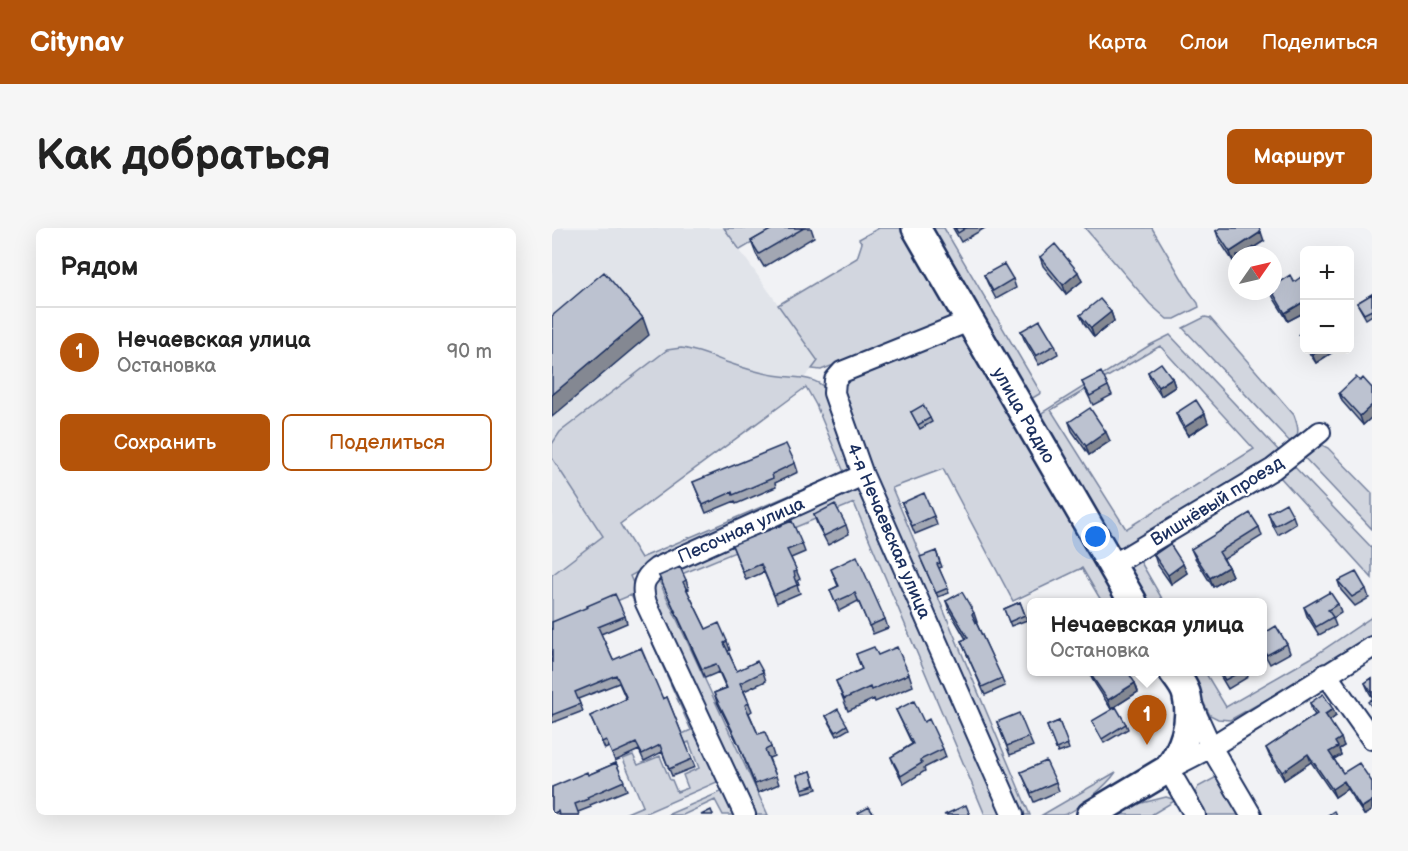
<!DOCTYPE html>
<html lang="ru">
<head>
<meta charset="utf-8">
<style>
  :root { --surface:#fff; --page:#f6f6f6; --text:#222; --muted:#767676; --line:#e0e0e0; --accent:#b45309 }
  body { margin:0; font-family:"Balsamiq Sans",sans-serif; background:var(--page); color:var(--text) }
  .controls { position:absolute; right:18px; top:18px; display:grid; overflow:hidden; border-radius:9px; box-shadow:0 6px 24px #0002 }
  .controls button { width:54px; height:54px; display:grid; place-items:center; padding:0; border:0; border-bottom:2px solid var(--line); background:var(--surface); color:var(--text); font:30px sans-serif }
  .compass { position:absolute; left:676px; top:18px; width:54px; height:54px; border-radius:50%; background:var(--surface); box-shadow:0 6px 24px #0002; rotate:56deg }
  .you { position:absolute; left:544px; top:309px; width:21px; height:21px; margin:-15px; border:4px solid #fff; border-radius:50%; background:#1a73e8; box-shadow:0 0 0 9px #1a73e833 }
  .badge { display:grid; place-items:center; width:39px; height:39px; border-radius:50%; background:var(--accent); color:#fff; font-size:20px; font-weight:700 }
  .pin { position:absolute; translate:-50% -50px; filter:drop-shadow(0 2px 3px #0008) }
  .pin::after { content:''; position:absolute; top:32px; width:21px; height:18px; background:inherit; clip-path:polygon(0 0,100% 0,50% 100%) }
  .popup { position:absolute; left:475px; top:370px; width:240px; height:78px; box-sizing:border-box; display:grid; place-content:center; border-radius:9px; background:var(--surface); filter:drop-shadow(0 2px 4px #0005); font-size:20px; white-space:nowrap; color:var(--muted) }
  .popup b { font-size:22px; color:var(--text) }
  .popup::after { content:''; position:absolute; left:50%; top:100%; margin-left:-12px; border:12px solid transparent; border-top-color:var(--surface) }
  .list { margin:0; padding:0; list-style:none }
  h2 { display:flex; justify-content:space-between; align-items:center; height:78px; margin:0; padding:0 24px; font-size:26px }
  h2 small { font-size:20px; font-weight:400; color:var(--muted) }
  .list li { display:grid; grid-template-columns:39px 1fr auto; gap:18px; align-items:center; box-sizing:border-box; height:90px; padding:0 24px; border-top:2px solid var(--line) }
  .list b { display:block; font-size:22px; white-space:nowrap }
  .list p { margin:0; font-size:20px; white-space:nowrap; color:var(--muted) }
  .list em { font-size:20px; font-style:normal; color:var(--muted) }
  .actions { display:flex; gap:12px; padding:18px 24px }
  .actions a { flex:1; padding:14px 0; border:2px solid var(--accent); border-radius:9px; text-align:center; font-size:21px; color:var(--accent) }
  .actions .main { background:var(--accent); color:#fff }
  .map { position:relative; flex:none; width:820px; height:587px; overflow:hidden; border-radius:9px }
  header { display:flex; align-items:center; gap:36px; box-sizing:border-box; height:84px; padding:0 30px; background:var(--accent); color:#fff }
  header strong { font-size:28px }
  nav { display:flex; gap:33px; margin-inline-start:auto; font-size:21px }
  .intro { display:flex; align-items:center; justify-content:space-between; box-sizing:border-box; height:144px; padding:0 36px }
  h1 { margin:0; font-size:42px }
  .button { padding:15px 27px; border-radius:9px; background:var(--accent); color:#fff; font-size:21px; font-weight:700 }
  main { display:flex; gap:36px; padding:0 36px }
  aside { flex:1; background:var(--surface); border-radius:9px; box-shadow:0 6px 24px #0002 }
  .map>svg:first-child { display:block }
</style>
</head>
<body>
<header>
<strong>Citynav</strong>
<nav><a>Карта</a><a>Слои</a><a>Поделиться</a></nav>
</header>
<div class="intro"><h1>Как добраться</h1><a class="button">Маршрут</a></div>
<main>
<aside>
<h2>Рядом<small></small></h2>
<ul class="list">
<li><span class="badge">1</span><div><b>Нечаевская улица</b><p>Остановка</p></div><em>90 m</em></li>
</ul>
<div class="actions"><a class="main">Сохранить</a><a>Поделиться</a></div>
</aside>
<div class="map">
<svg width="820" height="587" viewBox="0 0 820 587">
  <rect width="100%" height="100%" fill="#f1f2f5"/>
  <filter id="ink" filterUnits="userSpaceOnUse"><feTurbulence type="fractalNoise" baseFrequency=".0167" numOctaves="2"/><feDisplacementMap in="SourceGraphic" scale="12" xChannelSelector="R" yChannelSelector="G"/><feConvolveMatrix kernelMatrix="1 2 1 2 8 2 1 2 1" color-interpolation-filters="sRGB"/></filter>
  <g filter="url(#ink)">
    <path fill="#e1e4ea" d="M0,0H172L267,134L250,152L0,347Z"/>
    <path fill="#d2d6df" stroke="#76829e" stroke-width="1.5" fill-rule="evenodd" d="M172,0H225L188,22Z
      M327,0H352L398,82L397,88L394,93L269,142L260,141L266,133L226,77L305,30L310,15L307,11Z
      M377,0H392L489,165L479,171Z
      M533,0H600L637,63L646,75L647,79L623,91H615L598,76Z
      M653,89L658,90L742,187C746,198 749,206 740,216L631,100Z
      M406,107L413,109L570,374H550L530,340L461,373L391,241L340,260L478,587H468L292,181L291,160L294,152Z
      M618,107L729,225L571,321H565L488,187L491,184L598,117ZM608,118L702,221L574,301L499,182Z
      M129,120C145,122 159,128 174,134C191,140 211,146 229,148C245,150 262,148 274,161L301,244L126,321L78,348L167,550L165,554L89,587H70L91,578L71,531L81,527L86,537L108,528L118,552H120L125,564L136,560L131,547L147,540L137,514L111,524L108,516L139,502L79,367L0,400V347L51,308L0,230V216L8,204L115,122ZM254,159L264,177L292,244L89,330L68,296Z
      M766,215L776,220L820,265V301L747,224Z
      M736,232L820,320V350L727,248L587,331L612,374H597C589,361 570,342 582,327Z
      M309,260L454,587H433L302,275L108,355L216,587H200L100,375L99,356L105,348L290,261Z
      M820,389V407L754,449L678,492L666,491L658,487L636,444H653L674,479L759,430Z
      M564,544C556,556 524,585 510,587C504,587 497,587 490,587Z
      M670,546L699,587H650L642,568L646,559Z
      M171,563H174L187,587H171L163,572L131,587H115Z
      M614,569L624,572L599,587H567L586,576Z"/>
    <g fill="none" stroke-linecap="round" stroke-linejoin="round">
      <g stroke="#1b2f5e" stroke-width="24">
        <path id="street" d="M417,93L290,144L283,152L282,165L311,247L461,587
          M559,338L721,241L768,204
          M774,446L820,511
          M638,473L659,519L699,587
          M193,587L94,375C89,359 91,350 105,340L311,247
          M643,587L616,541L659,519L820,419"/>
      </g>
      <g stroke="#1b2f5e" stroke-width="32">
        <path id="secondary" d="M364,0L581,374
          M539,587L616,541C631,522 641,494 635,469C634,460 626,451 621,444"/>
      </g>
      <use href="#street" stroke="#fff" stroke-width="20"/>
      <use href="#secondary" stroke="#fff" stroke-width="27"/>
    </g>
    <path fill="#a2a7b3" stroke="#1b2f5e" stroke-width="1.5" d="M222,0H259L262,9L212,39L204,26L199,13Z
      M401,0H433L409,14Z
      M664,3L712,13L690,27H685V31L681,33L667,12Z
      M488,29L530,53L514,66L491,38Z
      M432,47L461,51L464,60L444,71L436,56Z
      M742,54H753V84L736,93L721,69L719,63Z
      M820,66V87L814,91L805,75Z
      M559,84L562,93L542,109L532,95L528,87Z
      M753,102V118L747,106Z
      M469,103L503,117L506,126L487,137L472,111Z
      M755,122H784L764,135Z
      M596,144L620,150L623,159L609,168L599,153Z
      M808,153L820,160V189L811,197L790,173L787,165Z
      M530,154L556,158L560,167L541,177L534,163Z
      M359,184L378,190L380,194L368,201Z
      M624,185L656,195L636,208L627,193Z
      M517,194L558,213L537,227L520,203Z
      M243,235L246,244L223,255L224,259L184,276L183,273L154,285L141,254Z
      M350,275L382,288L385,297L363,306Z
      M716,285L741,288L744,296L726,307L719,294Z
      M262,287L294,297L297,306L276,317L265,296Z
      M707,299L710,308L672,331L676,339L680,348L661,359L643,330L639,321Z
      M250,316L253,324L239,330L248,351L245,353L247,356L245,357L248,365L225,375L212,344L194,352L180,317Z
      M384,323L390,339L387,340L397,365L386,369L370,334Z
      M602,327L631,336L635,345L619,356L605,336Z
      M279,341L333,391L336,400L321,406L306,373L287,383L278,362L286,358Z
      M107,348L134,352L137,361L135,362L154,401L175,413L178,422L176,423L185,443L211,444L214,453L192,463L200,483L197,485L206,506L219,519L222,528L217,530L227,556L206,565L187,518L165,474L162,465L174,460L167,444L153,450Z
      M786,353L814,361L817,370L803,378L789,362Z
      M394,373L422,385L425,394H424L453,458L433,467L409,413L414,411L397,382Z
      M468,374L475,392L459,398L452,381Z
      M786,376L789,385L781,390L784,398L767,407L755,388L752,379Z
      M73,388L75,395L49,406L61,432L111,471L115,469L143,539L120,548L110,524L92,533L87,522L63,533L57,519L53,521L38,488L74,471L67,455L26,471L31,483L0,495V394Z
      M711,406L735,416L738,425L718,436L711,423Z
      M304,426L326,427L357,446L361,458L323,474L322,471L296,483L284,453L310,442Z
      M537,444L583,455L586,464L559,481L540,451Z
      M666,444H695L696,449L676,461Z
      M820,450V469L817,464L813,455Z
      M758,475L784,488L777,493L792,518L787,521L789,527L782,531L813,587H812L795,561L783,569L759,534L732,552L717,527L714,520L763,487L760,483Z
      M344,482L372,494L391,521L394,529L372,540L373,543L352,556L342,537L339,529L360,516Z
      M274,488L295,497L297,501L285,508Z
      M507,493L517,521L506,525L495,498Z
      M540,493L574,496L576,501L552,515Z
      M445,494L477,509L481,518L458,527Z
      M64,535L75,562L38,577L39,579L26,584L27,587H0V559L36,547Z
      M259,543L265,561L251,565L245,547Z
      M469,544L504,554L507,563L482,574Z"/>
    <path fill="#848892" stroke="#1b2f5e" stroke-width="1.5" d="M709,4L712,13L690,27H685V31L681,33L678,24Z
      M526,44L530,53L514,66L511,57Z
      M753,73V84L736,93L733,85Z
      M559,84L562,93L542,109L539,100Z
      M91,90L97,107L0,189V167Z
      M768,122H784L764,135L760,126Z
      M620,150L623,159L609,168L606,159Z
      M820,177V189L811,197L808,188Z
      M653,186L656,195L636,208L633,199Z
      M554,204L558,213L537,227L534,218Z
      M631,336L635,345L619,356L616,347Z
      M676,339L680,348L661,359L658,350Z
      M583,455L586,464L559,481L556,472Z
      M781,481L784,488L776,494L773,486Z
      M789,510L792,518L787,521L789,527L780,532L777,524L783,514Z
      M756,526L759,534L732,552L730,544Z
      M792,553L795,561L783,569L780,561Z
      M820,573V583L812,587L809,580Z"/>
    <path fill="#bcc2d0" stroke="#1b2f5e" stroke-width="1.5" d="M222,0H252L207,26L199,13Z
      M403,0H414L406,5Z
      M668,0H707L709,4L678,24L664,3Z
      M503,16L526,44L511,57L488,29Z
      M452,36L461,51L441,63L432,47Z
      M52,44L91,90L0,167V88Z
      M738,47L742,54L749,49L753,54V73L733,85L720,63H721V58Z
      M820,66V82L812,86L805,75Z
      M548,71L559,84L539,100L528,87Z
      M488,92L503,117L484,128L469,103Z
      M753,102V114L747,106Z
      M757,122H768L760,126Z
      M609,135L620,150L606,159L596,144Z
      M549,144L556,158L538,168L530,154Z
      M804,149L808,153L811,150L820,160V177L808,188L787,165Z
      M644,172L653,186L633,199L624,185Z
      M371,177L378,190L366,197L359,184Z
      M538,180L554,204L534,218L517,194Z
      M234,216L243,235L220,246L221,250L181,267L180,264L151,277L141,254Z
      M372,265L382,288L360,298L350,275Z
      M734,275L741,288L723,298L716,285Z
      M283,276L294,297L272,308L262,287Z
      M698,285L707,299L667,324L676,339L658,350L639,321Z
      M240,293L250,316L235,322L245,343L242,344L243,348L242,349L245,357L222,367L209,336L191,344L180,317Z
      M618,316L631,336L616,347L602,327Z
      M384,323L388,335L385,336L396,360L384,365L368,329Z
      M305,328L333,391L317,398L303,365L283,374L278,362L287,358L279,341Z
      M128,339L134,352L131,354L154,401L167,395L175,413L172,415L185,443L205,433L211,444L188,455L197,475L193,477L206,506L213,504L219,519L213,522L224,548L203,556L184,510L162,465L175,460L164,436L150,441L107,348Z
      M804,344L814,361L800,369L786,353Z
      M410,364L422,385L420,386L450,450L430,459L409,413L416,410L394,373Z
      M778,364L786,376L776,382L781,389L764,399L752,379Z
      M63,366L73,388L46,399L61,432L89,420L111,471L115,469L140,531L117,541L108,517L90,526L84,515L60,526L54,512L50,514L38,488L75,471L64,447L23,464L28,476L0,487V394L36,379L35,378Z
      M468,374L473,387L457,394L452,381Z
      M724,398L735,416L715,427L711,420V406Z
      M322,419L326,427L345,419L357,446L319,462L318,459L292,471L284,453L310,441L304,426Z
      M537,444H576L583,455L556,472Z
      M668,444H688L673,452Z
      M820,450V465L813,455Z
      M771,466L781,481L773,486L789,510L783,514L786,519L777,524L791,545L807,535L820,554V573L809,580L792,553L780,561L756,526L730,544L714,520L765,486L758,475Z
      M820,471V479L816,474Z
      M362,473L372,494L377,491L391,521L368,532L370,535L349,548L339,529L361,516L344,482Z
      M564,479L574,496L550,511L540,493Z
      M286,481L295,497L284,504L274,488Z
      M467,485L477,509L455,518L445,494Z
      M507,493L516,516L504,521L495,498Z
      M494,533L504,554L479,565L469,544Z
      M64,535L72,553L35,569L36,571L23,576L27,587H7L6,583L0,586V559L35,544L36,547Z
      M259,543L263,557L250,561L245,547Z
      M414,577L418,587H392Z
      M317,579L322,587H307L306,585Z
      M159,582L161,587H149Z
      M782,583L784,587H776Z"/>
  </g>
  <g text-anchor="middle" stroke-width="4.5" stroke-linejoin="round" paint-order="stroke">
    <g font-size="18" fill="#1b2f5e" stroke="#fff">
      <text transform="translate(472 187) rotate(60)" y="6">улица Радио</text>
      <text transform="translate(665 273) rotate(-32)" y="6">Вишнёвый проезд</text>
      <text transform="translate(189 302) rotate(-24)" y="6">Песочная улица</text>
      <text transform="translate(337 303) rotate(67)" y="6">4-я Нечаевская улица</text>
    </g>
  </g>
</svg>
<div class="controls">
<button>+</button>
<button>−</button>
</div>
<svg class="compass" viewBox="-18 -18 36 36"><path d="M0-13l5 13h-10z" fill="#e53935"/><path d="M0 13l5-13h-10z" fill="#767676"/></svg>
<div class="you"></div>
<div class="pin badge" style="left:595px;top:517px">1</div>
<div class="popup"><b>Нечаевская улица</b>Остановка</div>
</div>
</main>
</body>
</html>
